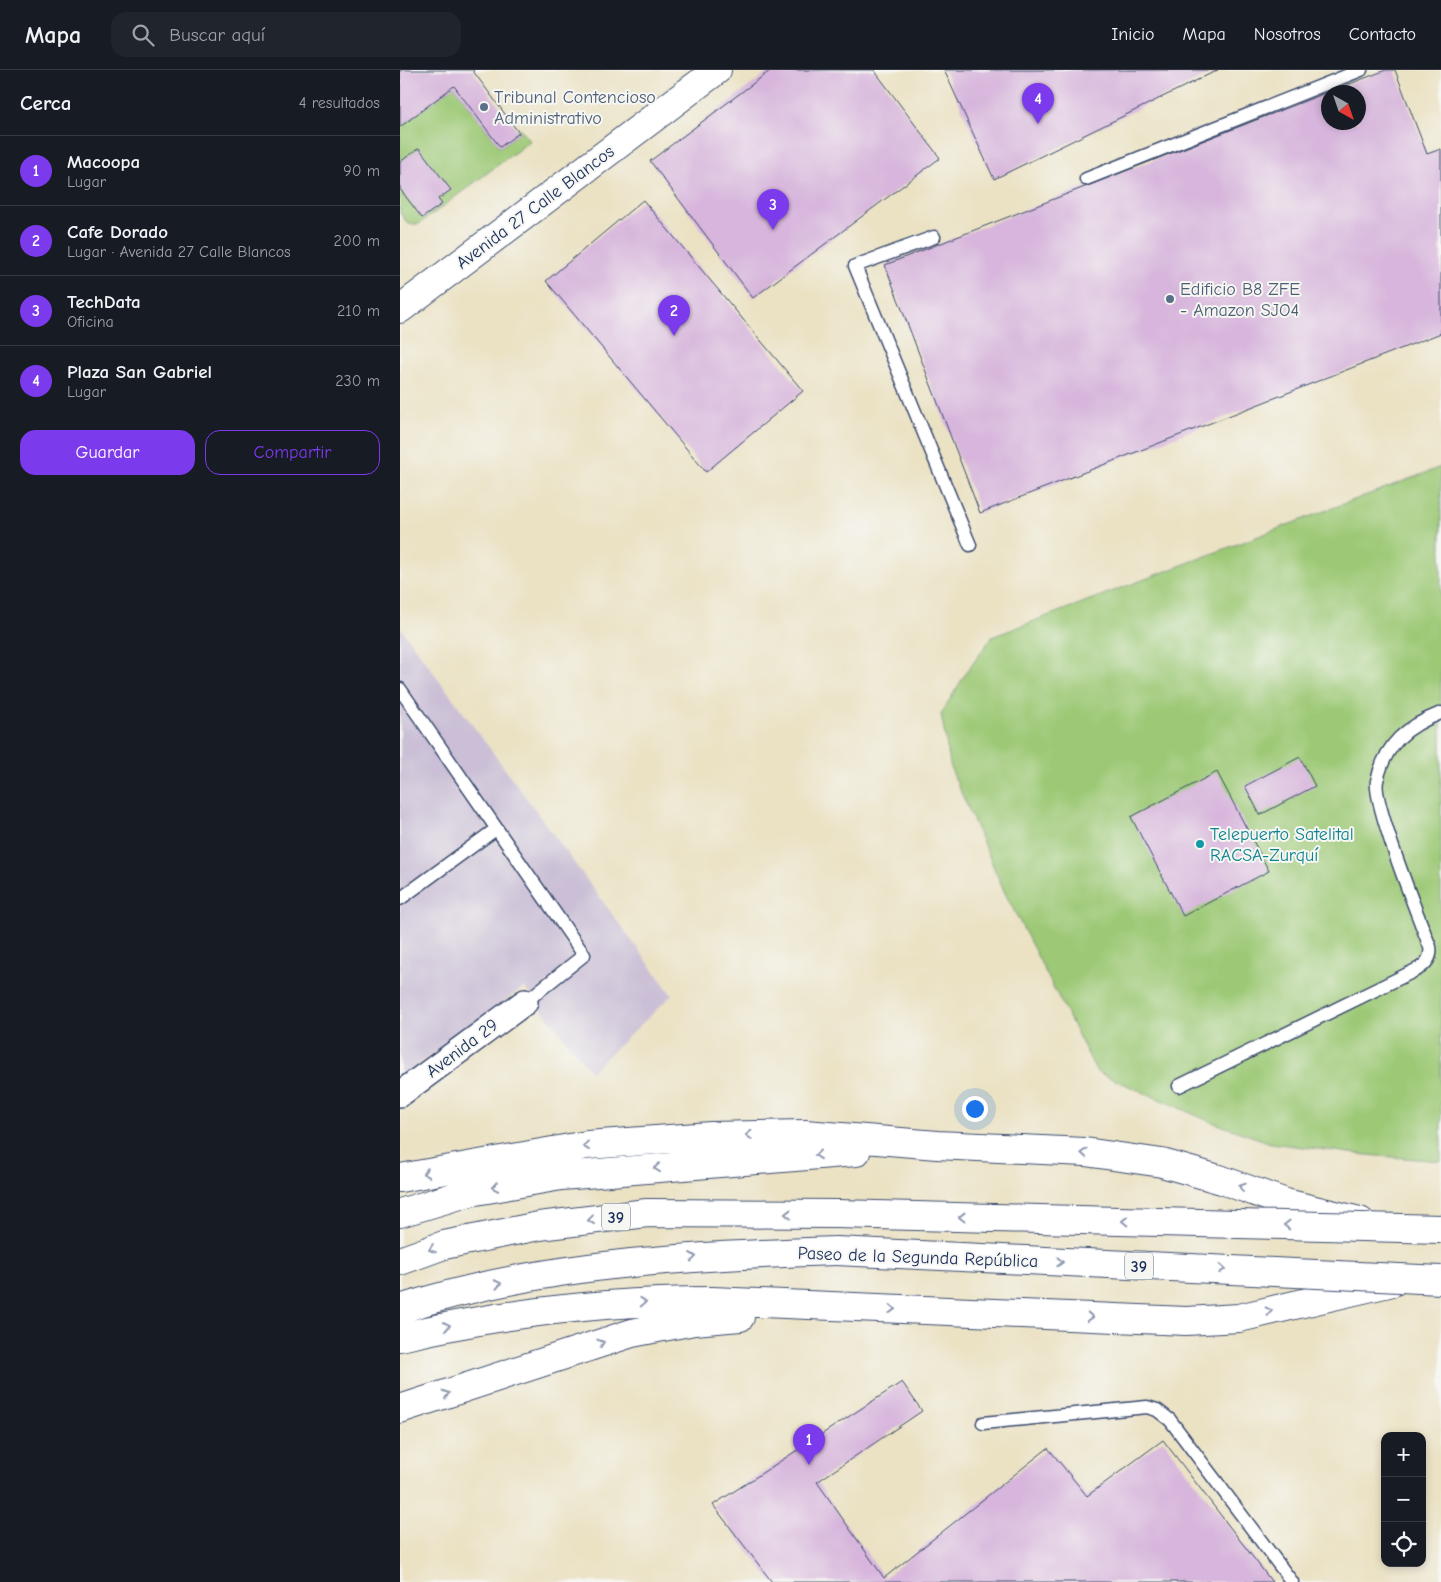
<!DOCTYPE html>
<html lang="es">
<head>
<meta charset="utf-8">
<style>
  :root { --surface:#171b24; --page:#20242c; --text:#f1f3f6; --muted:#9ea1a6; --line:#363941; --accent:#7c3aed }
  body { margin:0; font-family:"Comic Neue",sans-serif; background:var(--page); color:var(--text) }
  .controls { position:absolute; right:15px; bottom:15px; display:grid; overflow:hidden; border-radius:10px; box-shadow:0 2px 8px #0003 }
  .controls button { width:45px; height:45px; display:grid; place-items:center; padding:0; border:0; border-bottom:1px solid var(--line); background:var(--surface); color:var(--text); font:25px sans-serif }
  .compass { position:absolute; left:921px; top:15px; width:45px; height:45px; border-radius:50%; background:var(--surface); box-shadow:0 2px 8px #0003; rotate:140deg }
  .you { position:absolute; left:574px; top:1038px; width:18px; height:18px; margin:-12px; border:4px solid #fff; border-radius:50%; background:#1a73e8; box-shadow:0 0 0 8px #1a73e833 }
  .badge { display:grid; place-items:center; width:32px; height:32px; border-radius:50%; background:var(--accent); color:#fff; font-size:16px; font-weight:700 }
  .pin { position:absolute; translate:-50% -41px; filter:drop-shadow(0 1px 2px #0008) }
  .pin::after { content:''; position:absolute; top:26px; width:18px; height:15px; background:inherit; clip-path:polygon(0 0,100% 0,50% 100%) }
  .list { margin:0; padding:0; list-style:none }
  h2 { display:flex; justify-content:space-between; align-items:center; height:65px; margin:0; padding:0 20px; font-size:21px }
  h2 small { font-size:16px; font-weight:400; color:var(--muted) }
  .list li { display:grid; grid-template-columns:32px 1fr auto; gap:15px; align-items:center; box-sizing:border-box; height:70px; padding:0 20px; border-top:1px solid var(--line) }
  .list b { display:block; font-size:19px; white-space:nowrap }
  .list p { margin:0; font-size:16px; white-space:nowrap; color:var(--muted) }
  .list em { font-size:16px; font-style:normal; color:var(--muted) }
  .actions { display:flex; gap:10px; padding:15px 20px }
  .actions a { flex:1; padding:11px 0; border:1px solid var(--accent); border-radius:15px; text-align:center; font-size:18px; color:var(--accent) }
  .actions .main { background:var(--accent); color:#fff }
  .icon { flex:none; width:28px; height:28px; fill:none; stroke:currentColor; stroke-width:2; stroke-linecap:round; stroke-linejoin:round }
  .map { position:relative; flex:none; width:1041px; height:1512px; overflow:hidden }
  header { display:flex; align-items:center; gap:30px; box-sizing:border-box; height:70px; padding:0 25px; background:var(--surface); border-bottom:1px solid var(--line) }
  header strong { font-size:24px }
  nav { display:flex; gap:28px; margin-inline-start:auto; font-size:18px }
  .search { width:350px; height:45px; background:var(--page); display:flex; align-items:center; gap:12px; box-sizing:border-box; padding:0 18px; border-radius:15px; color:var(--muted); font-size:19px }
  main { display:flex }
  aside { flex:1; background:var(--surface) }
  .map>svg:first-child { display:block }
</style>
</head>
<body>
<header>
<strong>Mapa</strong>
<div class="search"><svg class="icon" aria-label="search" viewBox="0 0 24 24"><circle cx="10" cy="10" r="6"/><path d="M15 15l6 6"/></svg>Buscar aquí</div>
<nav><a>Inicio</a><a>Mapa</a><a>Nosotros</a><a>Contacto</a></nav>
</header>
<main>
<aside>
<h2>Cerca<small>4 resultados</small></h2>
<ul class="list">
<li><span class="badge">1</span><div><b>Macoopa</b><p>Lugar</p></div><em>90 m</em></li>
<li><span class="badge">2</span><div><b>Cafe Dorado</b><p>Lugar · Avenida 27 Calle Blancos</p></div><em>200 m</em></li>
<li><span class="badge">3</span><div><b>TechData</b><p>Oficina</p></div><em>210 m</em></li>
<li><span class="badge">4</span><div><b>Plaza San Gabriel</b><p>Lugar</p></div><em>230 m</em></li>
</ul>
<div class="actions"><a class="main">Guardar</a><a>Compartir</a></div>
</aside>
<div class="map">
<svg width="1041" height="1512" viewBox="0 0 1041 1512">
  <rect width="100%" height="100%" fill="#f6f6f2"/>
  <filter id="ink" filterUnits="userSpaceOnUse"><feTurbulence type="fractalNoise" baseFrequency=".02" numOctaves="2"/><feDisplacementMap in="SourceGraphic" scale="10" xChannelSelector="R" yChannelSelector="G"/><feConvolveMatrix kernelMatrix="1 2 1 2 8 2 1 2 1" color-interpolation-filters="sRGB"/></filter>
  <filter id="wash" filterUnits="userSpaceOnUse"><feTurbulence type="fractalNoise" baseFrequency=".0096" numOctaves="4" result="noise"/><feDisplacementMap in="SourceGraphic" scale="20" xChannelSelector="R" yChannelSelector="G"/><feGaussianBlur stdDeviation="1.12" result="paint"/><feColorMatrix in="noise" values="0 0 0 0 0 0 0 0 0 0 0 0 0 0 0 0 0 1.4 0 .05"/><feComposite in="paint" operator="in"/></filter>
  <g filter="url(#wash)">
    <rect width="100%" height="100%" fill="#ebe2c4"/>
    <path fill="#cabfd6" d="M0,557L272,925L191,1002L124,917L0,1008Z"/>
    <path fill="#9dc976" stroke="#5c7c6a" d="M54,16L100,77L119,63L117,60L120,58L130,71L19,154H8L0,143V57Z
      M1041,397V1091L966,1085L871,1073L809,1051L697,1002L605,823L551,699L541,644L566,603L592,567Z"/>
    <g id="blocks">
      <path fill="#d7b5dc" d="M0,0H74L73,1L119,63L100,77L54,16L0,57Z
        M371,0H474L540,88L353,228L250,91Z
        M544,0H818L594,109Z
        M986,0H995L1027,84L1041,79V263L580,443L485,195L928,22V52H958V22H929Z
        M19,78L51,120L38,129L42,134L22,148L0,119V92Z
        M243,130L403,321L306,402L146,211Z
        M900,687L915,716L860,745L845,716Z
        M817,702L869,801L783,846L731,747Z
        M502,1312L522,1341L417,1412L484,1508L648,1378L687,1426L763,1370L872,1512H372L313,1435Z"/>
    </g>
  </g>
  <g filter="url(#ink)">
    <use href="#blocks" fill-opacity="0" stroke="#3a4a6d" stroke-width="1"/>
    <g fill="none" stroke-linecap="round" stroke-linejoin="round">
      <g stroke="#3a4a6d" stroke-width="15">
        <path id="service" d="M686,109L961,0
          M534,167L455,196L570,475
          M0,619L184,885L125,932
          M0,829L96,759
          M779,1016L1018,899C1026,894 1032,888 1030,877C1020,851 972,731 977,711C985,674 1007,656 1041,643
          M583,1353L747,1337L757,1340L770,1350L892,1512"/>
      </g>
      <g stroke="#3a4a6d" stroke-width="28">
        <path id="minor" d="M0,1024L125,932"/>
      </g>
      <g stroke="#3a4a6d" stroke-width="30">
        <path id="secondary" d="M0,239L317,0"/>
      </g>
      <g stroke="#3a4a6d" stroke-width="30">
        <path id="trunk" d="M0,1108L187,1075L311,1066L405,1064L537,1075L685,1082L762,1093L822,1110L886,1133L960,1151
          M0,1143L70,1122L161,1106L456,1082
          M0,1191L44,1175L139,1156L247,1143L437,1144
          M0,1239C140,1193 290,1186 436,1181
          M0,1267C102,1243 208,1231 312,1231L786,1251L839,1248L993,1212
          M0,1339L232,1263L294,1251L340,1247"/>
      </g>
      <use href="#service" stroke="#fff" stroke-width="12"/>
      <use href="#minor" stroke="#fff" stroke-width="25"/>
      <use href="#secondary" stroke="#fff" stroke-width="28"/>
      <use href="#trunk" stroke="#fff" stroke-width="28"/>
      <g stroke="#3a4a6d" stroke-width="30" stroke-linecap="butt">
        <path id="trunk-bridge" d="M437,1144L1041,1159
          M436,1181L1041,1210"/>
      </g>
      <use href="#trunk-bridge" stroke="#fff" stroke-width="28"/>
    </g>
    <defs><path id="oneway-chevron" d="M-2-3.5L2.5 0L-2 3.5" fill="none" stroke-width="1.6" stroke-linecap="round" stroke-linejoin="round" transform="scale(1.25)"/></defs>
    <g stroke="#8d97ae">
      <use href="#oneway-chevron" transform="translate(349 1065) rotate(179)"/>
      <use href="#oneway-chevron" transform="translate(186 1076) rotate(173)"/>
      <use href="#oneway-chevron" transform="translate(684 1083) rotate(-175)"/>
      <use href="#oneway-chevron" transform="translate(418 1085) rotate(175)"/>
      <use href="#oneway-chevron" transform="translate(257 1098) rotate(175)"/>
      <use href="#oneway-chevron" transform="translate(26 1103) rotate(170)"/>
      <use href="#oneway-chevron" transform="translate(95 1117) rotate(170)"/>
      <use href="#oneway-chevron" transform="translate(842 1117) rotate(-161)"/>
      <use href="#oneway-chevron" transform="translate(388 1144) rotate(-180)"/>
      <use href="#oneway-chevron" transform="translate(562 1147) rotate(-179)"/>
      <use href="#oneway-chevron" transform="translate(191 1150) rotate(173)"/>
      <use href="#oneway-chevron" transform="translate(725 1151) rotate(-179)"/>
      <use href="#oneway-chevron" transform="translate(887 1155) rotate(-179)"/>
      <use href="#oneway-chevron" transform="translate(32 1179) rotate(159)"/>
      <use href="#oneway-chevron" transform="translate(293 1187) rotate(-7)"/>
      <use href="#oneway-chevron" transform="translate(660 1192) rotate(3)"/>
      <use href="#oneway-chevron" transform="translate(822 1199) rotate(3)"/>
      <use href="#oneway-chevron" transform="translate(98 1214) rotate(-12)"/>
      <use href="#oneway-chevron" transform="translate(243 1232) rotate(-3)"/>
      <use href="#oneway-chevron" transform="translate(492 1239) rotate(2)"/>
      <use href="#oneway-chevron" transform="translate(869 1241) rotate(-13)"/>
      <use href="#oneway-chevron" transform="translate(690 1247) rotate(2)"/>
      <use href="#oneway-chevron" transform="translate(47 1256) rotate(-11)"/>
      <use href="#oneway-chevron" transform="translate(201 1273) rotate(-18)"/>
      <use href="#oneway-chevron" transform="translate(46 1324) rotate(-18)"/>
    </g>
  </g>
  <g fill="#5c6f8a" stroke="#f6f6f2" stroke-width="2">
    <circle cx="84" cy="37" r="5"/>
    <circle cx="770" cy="229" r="5"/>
  </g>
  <circle fill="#0f9aa8" stroke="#f6f6f2" stroke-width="2" cx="800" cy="774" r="5"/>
  <g text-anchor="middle" stroke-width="4" stroke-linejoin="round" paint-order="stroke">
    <g fill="#f6f6f2" stroke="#5d6b8a" stroke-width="1">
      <rect x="202" y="1133.5" width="28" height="27" rx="4"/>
      <rect x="725" y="1182.5" width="28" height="27" rx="4"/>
    </g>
    <g font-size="16" font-weight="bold" fill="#1b2f5e">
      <text x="216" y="1153">39</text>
      <text x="739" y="1202">39</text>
    </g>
    <g font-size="18" fill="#4e5e75" stroke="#f6f6f2" text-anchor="start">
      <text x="94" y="33">Tribunal Contencioso<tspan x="94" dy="21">Administrativo</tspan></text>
      <text x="780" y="225">Edificio B8 ZFE<tspan x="780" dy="21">- Amazon SJO4</tspan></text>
    </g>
    <g font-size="18" fill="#1b2f5e" stroke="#f6f6f2">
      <text transform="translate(135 137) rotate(-37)" y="6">Avenida 27 Calle Blancos</text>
      <text transform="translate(62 978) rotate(-37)" y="6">Avenida 29</text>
      <text transform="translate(518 1187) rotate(2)" y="6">Paseo de la Segunda República</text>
    </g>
    <g font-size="18" fill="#0d838f" stroke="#f6f6f2" text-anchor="start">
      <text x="810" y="770">Telepuerto Satelital<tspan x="810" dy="21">RACSA-Zurquí</tspan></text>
    </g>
  </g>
</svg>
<div class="controls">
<button>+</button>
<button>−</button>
<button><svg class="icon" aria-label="locate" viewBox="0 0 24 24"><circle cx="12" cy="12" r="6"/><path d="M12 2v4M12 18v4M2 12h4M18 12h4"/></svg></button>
</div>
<svg class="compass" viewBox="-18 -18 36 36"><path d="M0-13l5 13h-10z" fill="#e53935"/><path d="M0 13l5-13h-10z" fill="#9ea1a6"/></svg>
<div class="you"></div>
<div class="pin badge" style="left:409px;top:1395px">1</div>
<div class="pin badge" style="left:274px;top:266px">2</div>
<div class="pin badge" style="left:373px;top:160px">3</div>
<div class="pin badge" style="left:638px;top:54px">4</div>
</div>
</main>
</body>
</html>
